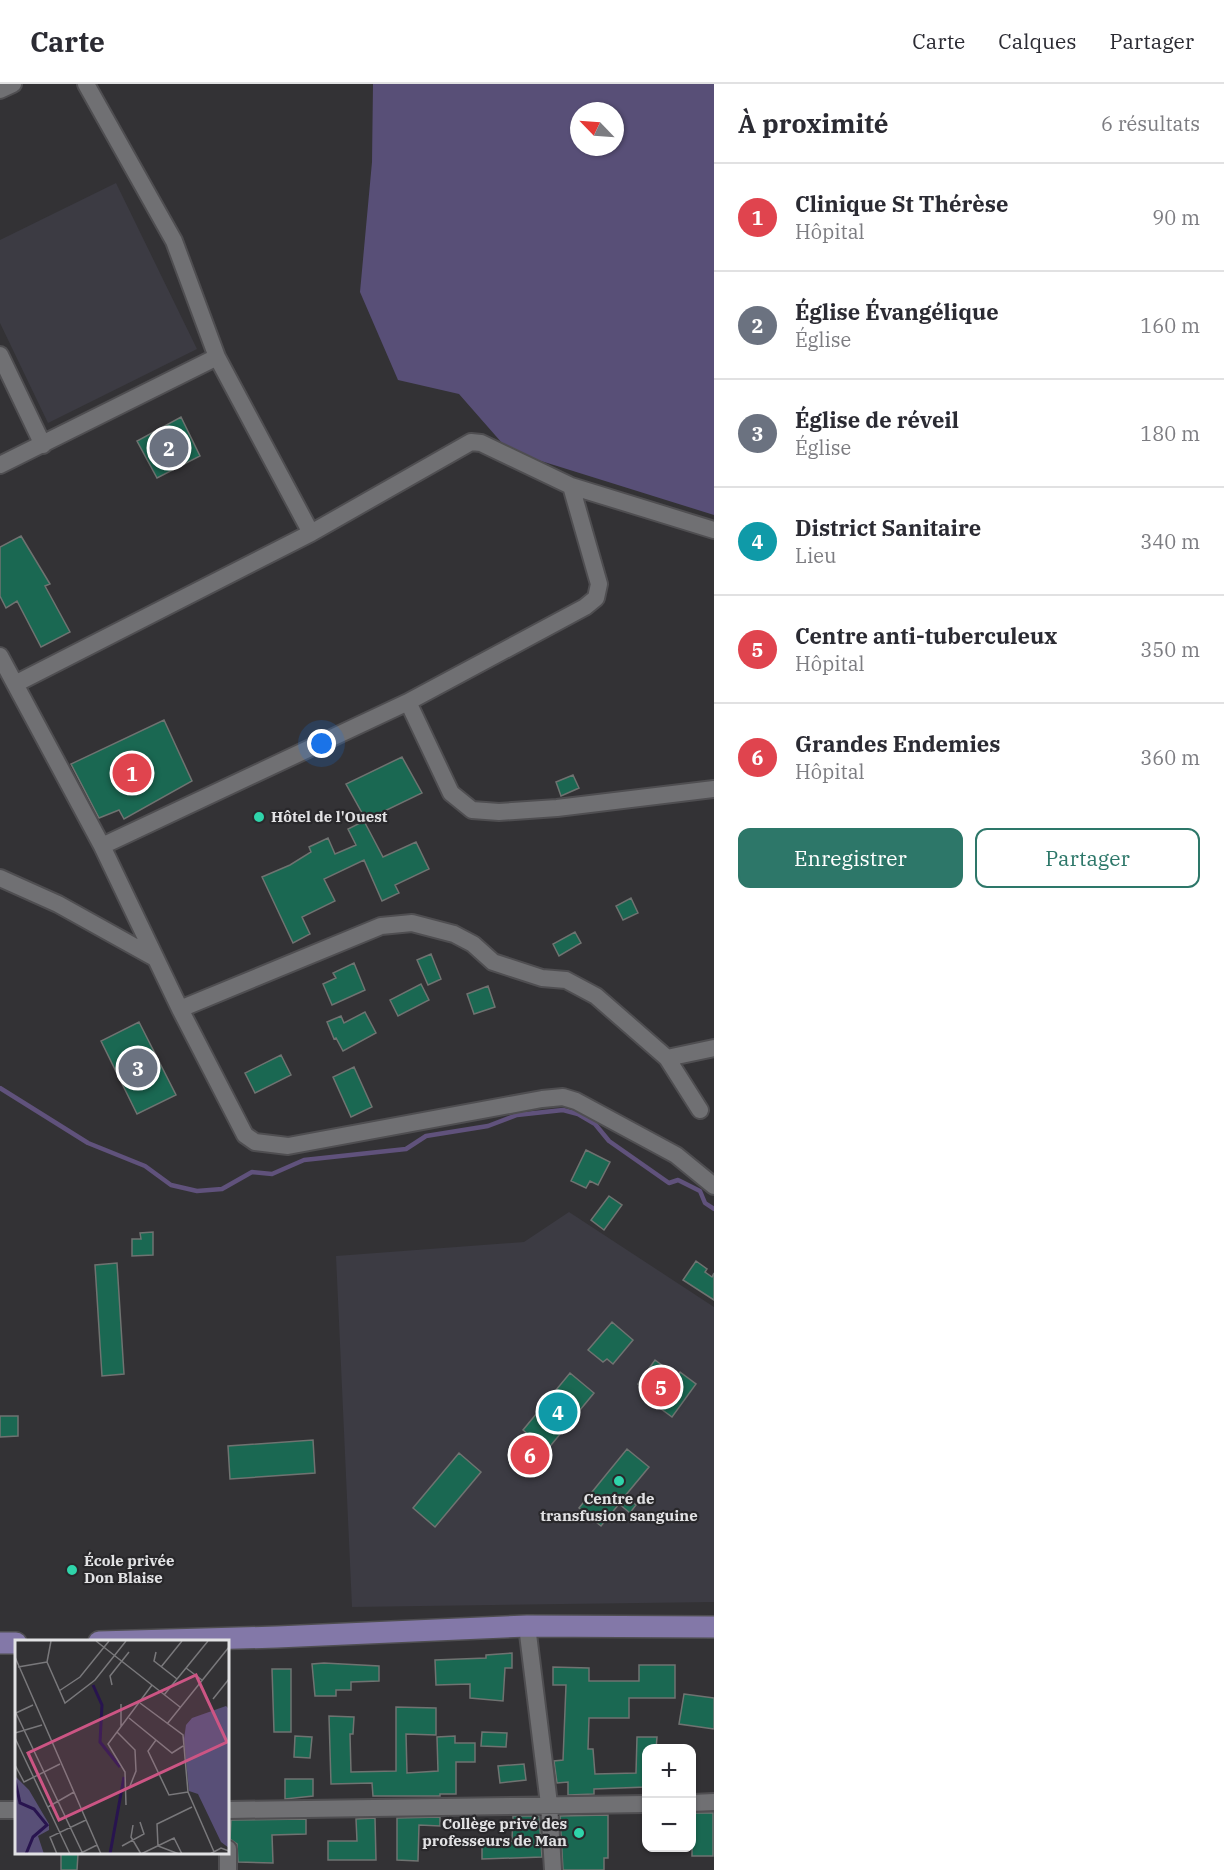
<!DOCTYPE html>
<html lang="fr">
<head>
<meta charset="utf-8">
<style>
  :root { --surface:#fff; --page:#f2f2f3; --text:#2b2b33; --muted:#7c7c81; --line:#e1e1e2; --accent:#2d7769 }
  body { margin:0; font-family:"IBM Plex Serif",serif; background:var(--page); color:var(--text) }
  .controls { position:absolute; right:18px; bottom:18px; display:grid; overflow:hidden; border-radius:12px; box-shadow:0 2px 4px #0004 }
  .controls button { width:54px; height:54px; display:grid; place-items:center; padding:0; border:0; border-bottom:2px solid var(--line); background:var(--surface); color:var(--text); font:30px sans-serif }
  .compass { position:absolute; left:570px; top:18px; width:54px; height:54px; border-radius:50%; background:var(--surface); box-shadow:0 2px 4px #0004; rotate:295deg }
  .you { position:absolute; left:322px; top:660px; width:21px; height:21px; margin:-15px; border:4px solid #fff; border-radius:50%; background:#1a73e8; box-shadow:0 0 0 9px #1a73e833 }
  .badge { display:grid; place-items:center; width:39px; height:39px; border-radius:50%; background:var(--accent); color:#fff; font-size:20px; font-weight:700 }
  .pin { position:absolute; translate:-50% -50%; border:3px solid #fff; box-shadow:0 2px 6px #0006 }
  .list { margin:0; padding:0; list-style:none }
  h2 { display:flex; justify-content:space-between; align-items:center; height:78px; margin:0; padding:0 24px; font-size:26px }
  h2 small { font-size:20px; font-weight:400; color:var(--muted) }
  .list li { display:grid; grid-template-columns:39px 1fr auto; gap:18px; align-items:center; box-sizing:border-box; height:108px; padding:0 24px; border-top:2px solid var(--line) }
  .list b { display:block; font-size:22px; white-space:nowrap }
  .list p { margin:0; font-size:20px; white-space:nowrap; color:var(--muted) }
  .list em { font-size:20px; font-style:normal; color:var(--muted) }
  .actions { display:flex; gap:12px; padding:18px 24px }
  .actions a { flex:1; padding:14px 0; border:2px solid var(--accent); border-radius:12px; text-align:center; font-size:21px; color:var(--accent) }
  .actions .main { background:var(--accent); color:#fff }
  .map { position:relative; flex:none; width:714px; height:1786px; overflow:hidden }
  header { display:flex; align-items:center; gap:36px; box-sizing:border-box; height:84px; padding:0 30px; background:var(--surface); border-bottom:2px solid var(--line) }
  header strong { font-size:28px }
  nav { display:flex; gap:33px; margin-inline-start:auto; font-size:21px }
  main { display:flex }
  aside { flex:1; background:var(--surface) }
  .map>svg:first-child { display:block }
</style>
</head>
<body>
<header>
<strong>Carte</strong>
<nav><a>Carte</a><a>Calques</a><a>Partager</a></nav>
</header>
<main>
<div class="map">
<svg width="714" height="1786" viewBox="0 0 714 1786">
  <rect width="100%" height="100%" fill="#333235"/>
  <path fill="#3c3b43" d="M116,99L197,265L48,339L0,239V156Z
    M569,1128L714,1223V1518L352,1523L336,1172L524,1158Z"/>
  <path fill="#584f77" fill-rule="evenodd" d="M373,0H714V431L509,367L459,310L398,296L360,208L372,78ZM579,27H615V63H579Z"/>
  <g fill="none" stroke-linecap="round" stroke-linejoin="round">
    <path stroke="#60527c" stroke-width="4.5" d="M0,1004L88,1059L145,1082L171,1101L197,1107L222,1105L252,1088L272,1090L304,1076L406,1065L426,1052L488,1042L517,1031L563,1026L578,1030L595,1040L609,1057L669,1099L678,1096L700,1107L705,1119L714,1125"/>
  </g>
  <path fill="#1a6852" stroke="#6f7371" stroke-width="1.5" d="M181,333L200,372L157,394L137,357Z
    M21,452L50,500L45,502L70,548L41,563L17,517L6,524L0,512V463Z
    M164,636L192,697L124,735L119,726L99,734L71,680Z
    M402,673L422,709L366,736L346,700Z
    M573,691L579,704L561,712L556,698Z
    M364,737L383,773L416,758L429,785L395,801L399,809L382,817L364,776L324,795L335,817L302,833L310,850L293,859L262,793L290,781L311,768L309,763L328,754L335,770L356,761L348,745Z
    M631,814L638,829L623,836L616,822Z
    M575,848L581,859L559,872L553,860Z
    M431,870L441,895L428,901L417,876Z
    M354,879L365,906L332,921L323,900L336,894L333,889Z
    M421,900L429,916L398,932L390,916Z
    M488,902L495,923L474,930L467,910Z
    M365,928L376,949L343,967L336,954L334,955L327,938L341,932L344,939Z
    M139,938L176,1011L137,1030L101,957Z
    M281,971L291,991L255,1009L245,989Z
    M354,983L372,1023L351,1033L333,993Z
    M586,1066L610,1078L598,1101L590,1097L586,1104L571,1097Z
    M609,1112L622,1121L604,1146L591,1136Z
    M153,1148V1171L132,1172V1155H141L140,1149Z
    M696,1177L707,1185L705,1188L712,1193L714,1189V1216L683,1196Z
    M117,1179L124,1290L102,1292L95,1181Z
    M612,1238L633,1256L613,1280L607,1275L603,1278L588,1266Z
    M655,1276L677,1292L680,1288L696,1300L672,1333L649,1316L653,1311L638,1300Z
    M570,1289L594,1309L547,1366L523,1346Z
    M0,1332H18V1352L0,1353Z
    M313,1356L315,1389L230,1395L228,1362Z
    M627,1365L649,1383L625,1412L636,1421L630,1429L619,1420L601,1442L579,1424Z
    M459,1369L481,1388L435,1443L413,1424Z
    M512,1569V1584H505L503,1617L470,1614V1600L436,1601L435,1576L486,1574V1571Z
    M324,1579L379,1582V1597L351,1598V1606H336V1612H315L312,1580Z
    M639,1581H675V1614H629V1634H589L588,1665H593L595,1690L636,1689L637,1653H657L656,1665H646V1703L594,1705V1710L568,1711V1698L557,1699L554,1677L563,1676L566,1601H553V1583L589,1584V1597H639Z
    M272,1585H291V1648H274Z
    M684,1610L714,1614V1645L679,1640Z
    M396,1623L436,1624V1651L406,1650L407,1689L438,1687L437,1653L455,1652V1659H475V1678H456V1710H440V1712H373L372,1699L331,1700L329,1632L354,1633L353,1650H350L351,1688L396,1687Z
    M482,1648L507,1649L506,1663L481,1662Z
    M295,1652L312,1653L310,1674L294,1673Z
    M524,1680L526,1696L500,1699L498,1682Z
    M285,1695H313V1712L285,1715Z
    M692,1729H713V1772H692Z
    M608,1731V1774H604V1786H563L560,1732Z
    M513,1732H539L542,1773L482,1775V1758L512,1757Z
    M440,1733V1742L419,1741L418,1777L397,1776V1734Z
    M375,1734L376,1776H328V1757H357L356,1735Z
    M306,1735V1750L272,1751L273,1779L238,1778L237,1760L230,1755L231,1736Z
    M61,1770H78L77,1786H61Z"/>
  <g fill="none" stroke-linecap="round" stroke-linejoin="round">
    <g stroke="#4f4e51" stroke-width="20">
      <path id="minor" d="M86,0L174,157L217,273L311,449
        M0,6L13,0
        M0,271L43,361
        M0,381L217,273
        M0,572L102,762L180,925L245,1051L255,1058L288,1062L542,1015L563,1013L576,1017L676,1071L714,1102
        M17,599L311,449L471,358L481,359L571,402L714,446
        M408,618L451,709L472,726L499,728L557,724L714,705
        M102,762L408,618L585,523L596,514L599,500L571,402
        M0,794L58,820L155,874
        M180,925L381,842L412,839L454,850L473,860L493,878L542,894L566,896L596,912L667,974L700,1026
        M667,974L714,964
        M527,1542L549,1720L553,1786
        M692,1719L714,1718
        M0,1726H16
        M228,1726L646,1720
        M228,1765V1786"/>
    </g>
    <g stroke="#4f4e51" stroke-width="24">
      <path id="major" d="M99,1558L277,1553L527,1542L714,1543
        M0,1559H16"/>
    </g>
    <use href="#minor" stroke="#707073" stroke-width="16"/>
    <use href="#major" stroke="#8378a8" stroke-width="21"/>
  </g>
  <g fill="#2fd4aa" stroke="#29282b" stroke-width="2">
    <circle cx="259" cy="733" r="6"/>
    <circle cx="619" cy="1397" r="6"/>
    <circle cx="72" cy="1486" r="6"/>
    <circle cx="579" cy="1749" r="6"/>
  </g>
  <g text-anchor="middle" stroke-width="4.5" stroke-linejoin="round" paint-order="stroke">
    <g font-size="15" font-weight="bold" fill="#e2e2e4" stroke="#29282b" text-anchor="start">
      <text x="271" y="738">Hôtel de l'Ouest</text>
      <text x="619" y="1420" text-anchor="middle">Centre de<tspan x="619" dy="17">transfusion sanguine</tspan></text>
      <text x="84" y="1482">École privée<tspan x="84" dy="17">Don Blaise</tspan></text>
      <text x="567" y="1745" text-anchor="end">Collège privé des<tspan x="567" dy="17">professeurs de Man</tspan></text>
    </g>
  </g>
  <g transform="translate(15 1556)">
    <rect width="214" height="214" fill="#333235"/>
    <path d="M211,66L214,69V208L206,202L183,154L174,151L169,99L171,85L177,78ZM0,136L14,150L34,184V190L23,196L29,214L0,213Z" fill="#584f77"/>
    <path fill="none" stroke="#28144f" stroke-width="3" d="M78,45L87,65L85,102L105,127M0,140L5,163L19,169L32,185L18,197L11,214M95,214L109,137"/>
    <path fill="none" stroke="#79787b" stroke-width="1.5" d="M36,1L32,22L50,63L80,40L111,1M81,1L165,67M141,12L139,21L162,39M0,17L86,214M3,27L32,22M146,27L167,1M171,28L187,40M97,45L95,36L114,12M44,51L65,37L94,1M149,55L193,1M198,59L214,39M125,63L168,95L173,152L200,214M106,64V87M0,71L68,214M1,73L18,65M114,78L157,113L168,106M152,84L214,7M102,92L120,110L121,131L115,146M0,93L27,85M0,98L55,214M141,100L133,111L154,155L173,152M0,125L9,142L45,124M111,165L110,132L93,104L137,45M33,167L59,152M118,185L116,197L126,214M107,206L129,194L125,182M42,214L35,197L71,180M64,214L82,205M126,214L159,198L167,214M164,214L143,206L142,184L177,167M195,214L206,208L214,211"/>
    <path fill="#cc5584" fill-opacity="0.15" stroke="#cc5584" stroke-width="3" d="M181,35L212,102L44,180L13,113Z"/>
    <rect width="214" height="214" fill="none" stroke="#e2e2e4" stroke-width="3"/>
  </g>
</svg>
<div class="controls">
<button>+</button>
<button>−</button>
</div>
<svg class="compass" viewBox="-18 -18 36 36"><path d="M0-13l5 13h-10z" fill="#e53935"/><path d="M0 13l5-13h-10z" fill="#7c7c81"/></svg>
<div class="you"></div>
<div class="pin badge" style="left:132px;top:689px;background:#e0444e">1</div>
<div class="pin badge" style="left:169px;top:364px;background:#6b7280">2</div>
<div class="pin badge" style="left:138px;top:984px;background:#6b7280">3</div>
<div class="pin badge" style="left:558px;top:1328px;background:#0f9aa8">4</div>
<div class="pin badge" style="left:661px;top:1303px;background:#e0444e">5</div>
<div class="pin badge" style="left:530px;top:1371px;background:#e0444e">6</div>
</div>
<aside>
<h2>À proximité<small>6 résultats</small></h2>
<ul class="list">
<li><span class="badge" style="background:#e0444e">1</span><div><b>Clinique St Thérèse</b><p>Hôpital</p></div><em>90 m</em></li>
<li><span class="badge" style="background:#6b7280">2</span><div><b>Église Évangélique</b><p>Église</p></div><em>160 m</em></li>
<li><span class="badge" style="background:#6b7280">3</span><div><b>Église de réveil</b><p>Église</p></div><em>180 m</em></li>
<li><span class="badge" style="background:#0f9aa8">4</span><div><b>District Sanitaire</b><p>Lieu</p></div><em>340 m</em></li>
<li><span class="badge" style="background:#e0444e">5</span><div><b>Centre anti-tuberculeux</b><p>Hôpital</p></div><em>350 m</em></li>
<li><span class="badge" style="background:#e0444e">6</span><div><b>Grandes Endemies</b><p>Hôpital</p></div><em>360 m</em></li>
</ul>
<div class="actions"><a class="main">Enregistrer</a><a>Partager</a></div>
</aside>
</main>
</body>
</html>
